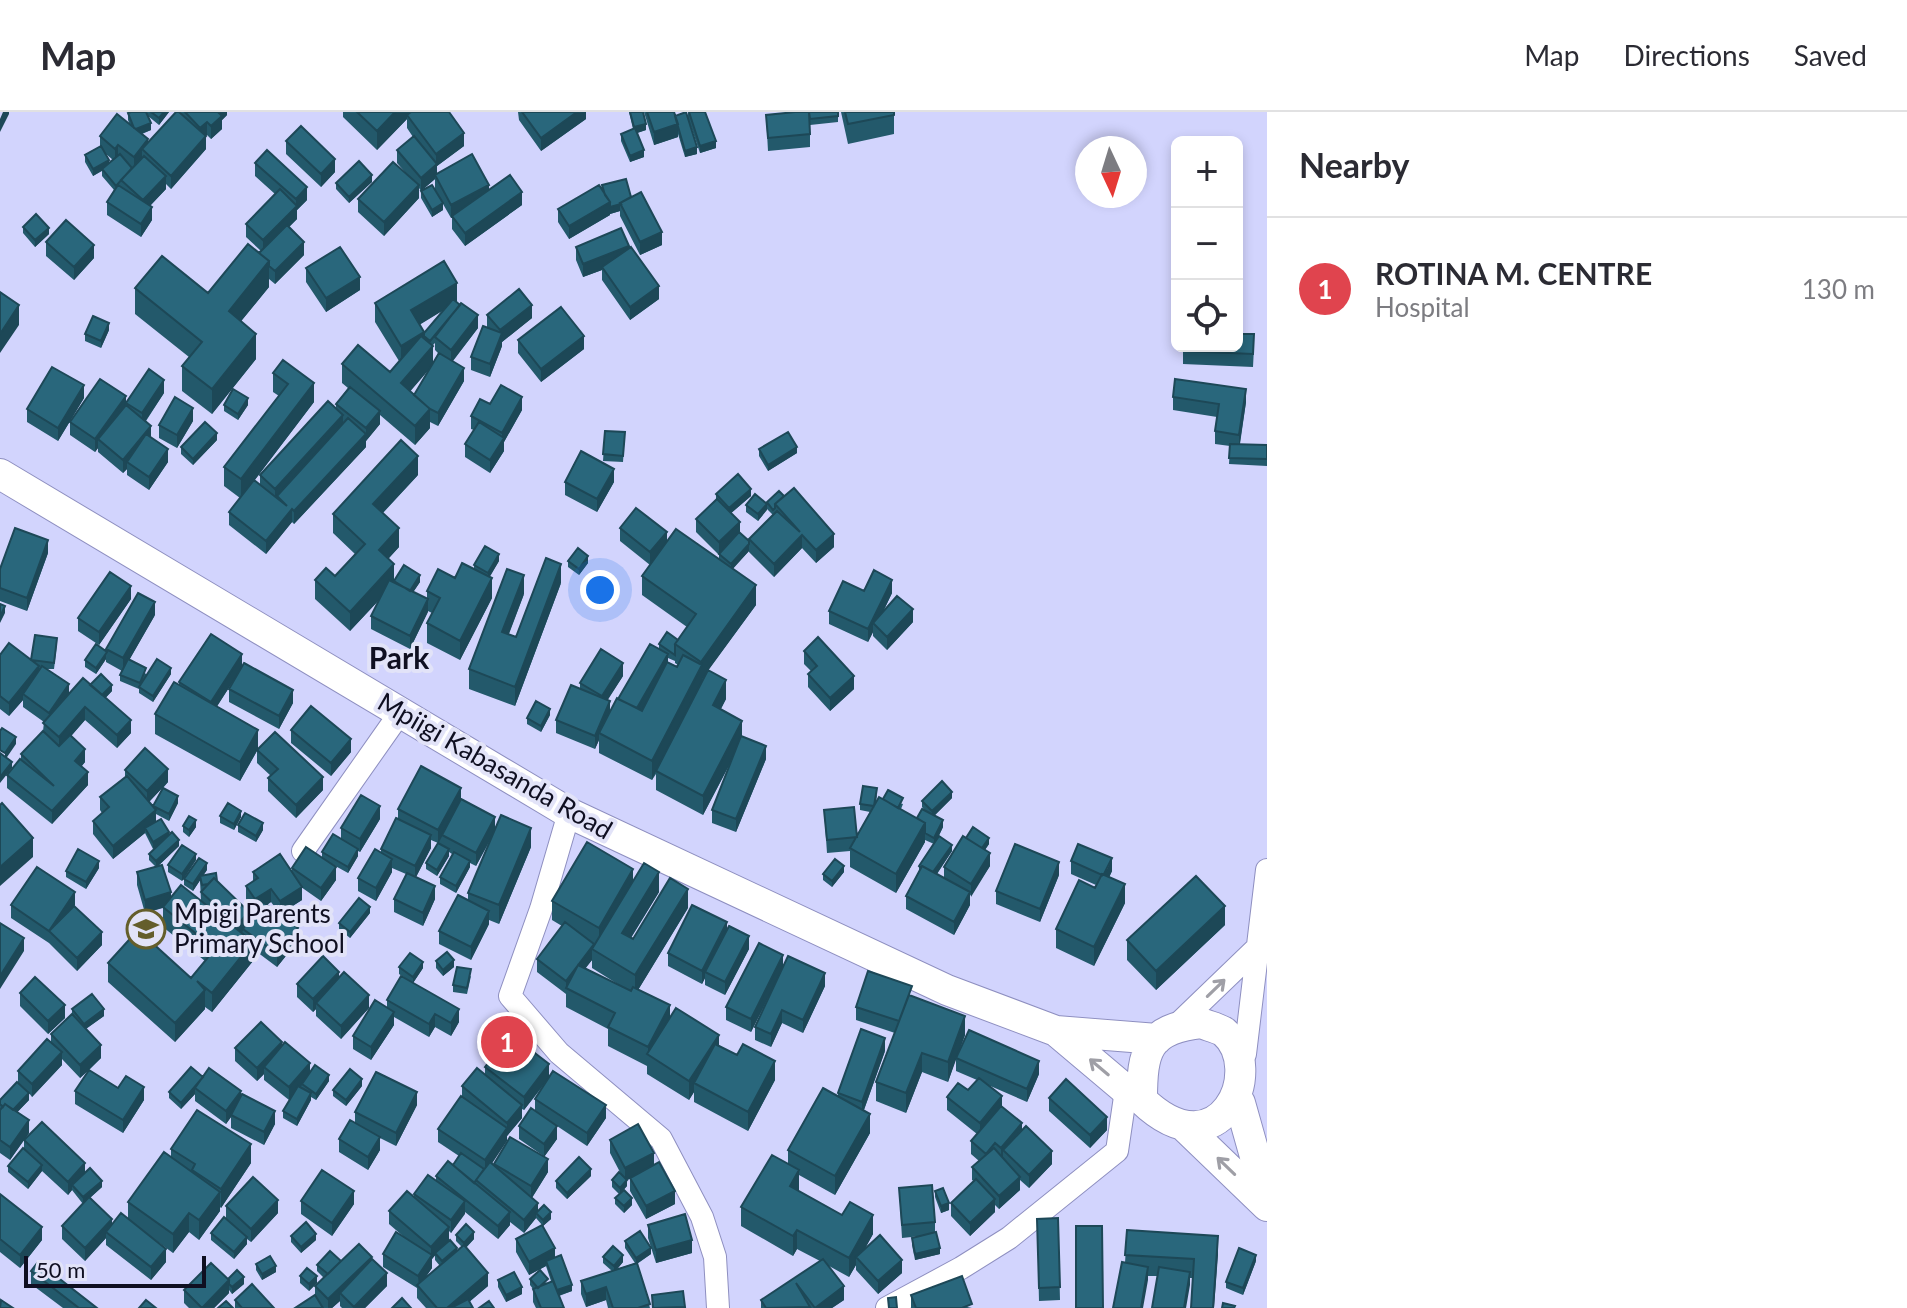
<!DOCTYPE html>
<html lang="en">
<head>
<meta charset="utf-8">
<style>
  :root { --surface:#fff; --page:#f2f2f3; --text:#2b2b33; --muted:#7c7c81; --line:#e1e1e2; --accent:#645e2b }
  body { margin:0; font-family:Lato,sans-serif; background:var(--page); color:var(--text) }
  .controls { position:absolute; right:24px; top:24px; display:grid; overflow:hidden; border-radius:12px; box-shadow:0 4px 12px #0003 }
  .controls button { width:72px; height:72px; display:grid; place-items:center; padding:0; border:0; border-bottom:2px solid var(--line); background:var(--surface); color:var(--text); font:40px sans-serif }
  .compass { position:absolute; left:1075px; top:24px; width:72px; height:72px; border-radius:50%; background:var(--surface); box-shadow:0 4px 12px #0003; rotate:176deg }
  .scale { position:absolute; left:24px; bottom:20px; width:182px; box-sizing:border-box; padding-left:8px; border:4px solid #0f0f21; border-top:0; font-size:22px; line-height:28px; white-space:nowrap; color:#0f0f21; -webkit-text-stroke:6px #e2e3f8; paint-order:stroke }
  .you { position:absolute; left:600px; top:478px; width:28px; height:28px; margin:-20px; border:6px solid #fff; border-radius:50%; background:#1a73e8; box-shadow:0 0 0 12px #1a73e833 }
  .badge { display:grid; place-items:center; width:52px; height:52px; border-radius:50%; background:var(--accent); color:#fff; font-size:26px; font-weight:700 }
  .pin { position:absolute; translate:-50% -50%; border:4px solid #fff; box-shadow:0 2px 8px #0006 }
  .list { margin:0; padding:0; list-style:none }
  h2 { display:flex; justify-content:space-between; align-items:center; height:104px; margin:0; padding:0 32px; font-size:34px }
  h2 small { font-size:26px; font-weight:400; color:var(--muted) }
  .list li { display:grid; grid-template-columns:52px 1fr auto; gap:24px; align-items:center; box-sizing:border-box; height:144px; padding:0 32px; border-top:2px solid var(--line) }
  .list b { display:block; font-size:30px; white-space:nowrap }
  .list p { margin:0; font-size:26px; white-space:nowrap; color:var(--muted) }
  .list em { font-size:26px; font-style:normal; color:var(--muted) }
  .icon { flex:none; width:44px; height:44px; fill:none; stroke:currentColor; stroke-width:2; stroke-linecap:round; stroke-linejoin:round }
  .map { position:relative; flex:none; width:1267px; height:1196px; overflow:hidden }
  header { display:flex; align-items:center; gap:48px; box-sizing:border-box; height:112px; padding:0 40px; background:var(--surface); border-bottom:2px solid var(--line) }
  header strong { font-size:38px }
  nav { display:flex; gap:44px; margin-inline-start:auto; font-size:28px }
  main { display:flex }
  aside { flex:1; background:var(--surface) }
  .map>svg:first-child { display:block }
</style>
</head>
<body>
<header>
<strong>Map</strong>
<nav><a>Map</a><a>Directions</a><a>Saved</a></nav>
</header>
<main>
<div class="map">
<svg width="1267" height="1196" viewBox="0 0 1267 1196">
  <rect width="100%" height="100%" fill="#d2d4fd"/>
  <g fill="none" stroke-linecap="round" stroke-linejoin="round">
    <g stroke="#8e8fc0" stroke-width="24">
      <path id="minor" d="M569,701L541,797L510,884L559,941L661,1027L702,1105L715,1145L718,1196
        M303,739L400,601
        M1176,914L1256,837
        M1245,942L1267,758
        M887,1196L961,1156L1009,1126L1117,1039L1126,978"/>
    </g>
    <g stroke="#8e8fc0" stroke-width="32">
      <path id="secondary" d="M0,362L569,701L947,878L1056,919L1157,927
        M1201,911C1208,914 1218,916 1224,920C1267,957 1220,1063 1142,988C1142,939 1147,917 1201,911Z
        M1056,919L1126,978L1142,988
        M1240,991L1267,1087
        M1185,1015L1267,1094"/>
    </g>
    <use href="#minor" stroke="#fff" stroke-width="22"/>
    <use href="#secondary" stroke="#fff" stroke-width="30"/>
  </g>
  <path fill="#23596b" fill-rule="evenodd" d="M131,0H169L159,13L148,4L151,18L142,22L148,30L176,0H227V3L222,8V17L211,27L207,23L206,24V37L171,77L166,72V77L150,94L152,108L141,125L107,103V90L114,78L102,64V59L93,64L85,50V43L100,34V24L130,13L128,8V1ZM106,42L113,48L109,51Z
    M343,0H449L464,34L437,54V61L489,78L522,93L465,134L452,117V106H451L443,92V98L432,105L421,86V79L435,76V67L421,79L419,76V86L384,124L358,100V87L405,60L397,51V38L413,25L407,16V7L377,38L343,5Z
    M518,0H586V7L541,39L519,8Z
    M629,0H643L646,18L637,21L644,45L630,50L621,29V22L633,17Z
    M644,0H674L697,42L685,45L678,22V25L654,33Z
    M688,0L716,36L700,41L688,6Z
    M841,0H894V22L848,32Z
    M766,3L838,4V10L810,13V35L768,39Z
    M286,29L335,60L321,75L286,42Z
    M255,51L307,88L297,98V107L289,115L304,143L275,172L269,167V175L241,209L256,247L212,302L182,279V254L189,245L135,202V176L208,181L261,139L246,125V112L275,82L255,64Z
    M372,70L349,91L336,77V71Z
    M602,73L631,85L662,133L640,143L620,104V99L610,102V103L569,127L558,110V97L602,78Z
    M23,115L49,122L35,135L23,121Z
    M46,130L94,146L74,168L46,144Z
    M576,135L629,136L659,187L630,208L602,168V158L583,165L576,148Z
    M306,156L360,178L326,200L306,170Z
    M457,190L478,216L453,249L464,269L438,314L430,310V316L415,333L380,303V312L366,329V335L294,412L292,410L266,442L229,413V400L240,386L224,374V355L279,284L273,280V261L314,290L254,369L260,373V363L336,296V292L348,276L342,271V252L390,260L399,249L375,210V191ZM443,198L424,221L420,212ZM435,231V238L438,241L433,251L432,234ZM428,258L414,283L410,279Z
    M487,203L532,206L502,230V234L490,265L471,258V245L487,216Z
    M109,218L101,236L85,229V222Z
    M518,228L584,237L541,270L518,241Z
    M1254,235L1253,255L1183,252V239Z
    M164,281L146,309L151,325L168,350L149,378L127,363V357L123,361L98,340V336L95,340L70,323V310L126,294V291Z
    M1173,285L1246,290L1240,332L1267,333V354L1229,352L1230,334L1215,332V319L1217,305L1173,298Z
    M84,286L58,329L27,310V297Z
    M490,292L522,298L504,330V339L490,361L465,345V332L474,318L471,317V304Z
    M224,293H248L238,308L224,299Z
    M193,309L177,336L159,326V313Z
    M605,319L625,320L623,350L603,349Z
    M217,328L193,353L181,342V335Z
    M759,337L797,341L768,359L759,344Z
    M418,363L383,401L399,435L388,447L394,469L420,470L413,480L427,487V479L474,457V453L499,449L489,465L492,486L460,548L427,531V511L432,501L428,499L410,537L371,517V504L379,488L350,519L315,487V468L335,464L355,442L333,421V402Z
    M565,370H614L597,400L565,383Z
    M779,379L834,435L816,451L802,436L774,465L749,440V439L732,457L756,493L708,558L726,587L720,598L742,624L766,647L736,720L712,711V698L731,650L703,703L656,678V662L652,668L599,641V628L595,637L556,621V608L580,577V571L623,564L607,588L610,600L659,537V532L678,528L687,515L642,483V464L650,453L620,429V416L667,429L719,448V443L696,420V407L716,388V382L751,384L731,401L740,421L749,429V427L773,403L767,397L758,409L746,400V393L767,392ZM668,546L675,549V551L678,553L677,555L668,550Z
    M48,441L27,499L0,489V457Z
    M568,449L588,451L579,463L568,455Z
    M561,471L515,594L469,577V557L524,482L509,522L516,525Z
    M864,479L892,481L883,500L913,510L887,538L873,524V520L868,530L829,512V499Z
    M131,487L99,533L78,519V506Z
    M155,503L129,548L146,562H171L153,590L139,581V577L120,569V563L122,559L106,550V547L96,562L85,555V548L106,540V537Z
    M57,532L54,557H47L69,582L90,573L112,579L105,586L131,621L117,636L85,608L71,624L85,650L81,655L88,673L52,712L7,676V663L21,648V642L43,619L44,610L23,595V588L9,604L0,597V543L31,548Z
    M804,539L854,577L830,599L808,575V562L811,559L804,552Z
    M242,554L293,591L279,617L229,590V577L236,565L217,594L258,637L323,678L296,706L268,679V666L271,664L257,651V639L240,669L155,622V602L179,573V570Z
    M550,603L541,620L527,612V606Z
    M291,618L351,640L331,664L291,631Z
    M125,658L168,670L163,676L178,691L169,709L156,702V709L179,734L158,754L171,786L201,789L200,768L193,779L184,773V767L207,758L203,763L217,769L249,809L257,799L255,800L246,787V774L253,769V760L292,761V756L322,746V740L341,727V716L380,707L360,740L358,739V744L348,761L330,751L336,768L321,789L301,775L302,788L280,802L298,829L277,855L253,837V849L212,900L205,895V897L175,930L108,870V851L191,866L205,849L163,815V796L145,801L137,773V760L156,755L149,748V742L157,734L153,737L145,721L113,747L93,722V709L102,701L100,698V685L125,665ZM162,676L153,695L149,690ZM271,790L280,802L267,793Z
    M877,683L876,690L883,687L903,692L901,697L917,707L925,699L922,695V689L952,686L934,704L943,715L937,728L952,739L937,762L944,766V755L966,726L989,732L985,738L990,754L970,784V793L954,823L906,797V784L919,759V754L934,732L925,728V730L896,781L850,755V739L827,741L824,698L857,724L870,700L860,698V692Z
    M461,687L495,717L531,735L499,812L489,808V812L471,848L439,832V819L468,788V781L492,725L476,754L470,751V755L456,781L440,772V765L452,742L449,740V744L437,764L426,757V751L438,731L431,728V736L416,765L435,787L423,814L394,800V787L406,762L392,756V760L376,789L358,779V766L381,740V737L398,707V697Z
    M220,704L241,705L234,718L220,711Z
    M238,713L263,718L256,730L238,720Z
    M183,714L196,715L189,725L183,720Z
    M196,748L182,769L168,760V753Z
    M1071,749L1112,759L1109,765L1125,791L1094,854L1056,836V817L1096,773L1071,762Z
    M99,756L86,777L66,765V759Z
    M844,760L832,775L823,768V762Z
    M1059,763L1040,810L996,792V779Z
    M633,769L659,780L631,826L633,827L688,796L638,878L670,907L719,934L775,968L748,1019L694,990V980L689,988L647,962V954L608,934V917L566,895V882L537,860V847L562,814L552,808V789ZM592,848V856L624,876L585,856Z
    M11,793H75L74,794L102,833L77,859L49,831L11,806Z
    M370,801L350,826L339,817V811Z
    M1225,813L1156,878L1127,848V828Z
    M727,818L749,837L725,883L705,873V866L702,872L668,854V841Z
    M759,831L783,843V854L788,844L825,861V874L803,921L782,911L771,935L755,928V915L772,878L751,920L726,908V895Z
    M436,849L454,855L443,864L436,856Z
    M399,855L423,856L413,871L459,910L451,924L435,915L429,925L394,905V913L371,948L353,937V924L387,895V888L408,868L399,862Z
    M471,864L467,882L453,880V873Z
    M339,866L369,896L341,927L316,904V897L313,900L297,885V872Z
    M20,881L65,906L48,922L20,894Z
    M912,884L965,923L957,944L1039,962L1027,990L988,973L1002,995L1052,1052L1029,1076L1020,1068V1078L999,1097L995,1093V1100L970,1124L951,1104V1091L974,1069L972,1068V1055L979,1049L971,1042V1029L977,1022L947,998V985L968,978L977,968L956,959V946L948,970L922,960L906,1001L876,989V970L895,921L856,908V895Z
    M72,897L104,904L86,917L101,946L89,958L118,976L144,988L123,1021L75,992V979L89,958L80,966L62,947V953L32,985L29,981V988L17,1000L29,1021L10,1048L0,1041V988L18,971V959L51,930V922L72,902Z
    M282,933L310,961L329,969L316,988L311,985V988L297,1014L283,1006V999L291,986L289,988L264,968V962L257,969L235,949V936Z
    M885,939L864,998L870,1021L835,1083L799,1063L798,1079L873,1122L865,1136L902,1161L878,1182L856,1158V1153L849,1165L829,1154L844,1188L832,1196H761V1188L820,1149L797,1137L793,1144L741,1114V1095L788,1052V1038L838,984V981Z
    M485,955L549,965L606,1006L587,1034L557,1014V1027L544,1045L548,1060L532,1086L538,1098L551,1107L543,1114L555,1145L572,1179L559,1184L564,1196H536L533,1190V1177L530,1173V1167L548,1171L551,1169L546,1154L529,1163L516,1140V1127L542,1113L536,1106L524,1121L510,1110V1113L498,1127L465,1100L451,1121L449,1119V1128L444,1134L457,1139L462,1135L456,1129V1123L474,1127L466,1136L488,1174L469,1190L473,1196H426L417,1186V1176L383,1155V1142L404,1125L389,1112V1099L414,1086V1082L436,1069V1064L453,1053L459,1044L438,1030V1017L462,985V974L485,962ZM547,969L535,987V998L519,1014V1027L542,1043L494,1053L492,1051L507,1024L522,1006V997L524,998ZM435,1143V1148L440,1154L425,1166L432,1156V1147Z
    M203,965L241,984L275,1012L264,1033L231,1016V1005L226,1012L195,989V982L181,997L169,986V980Z
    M362,974L346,994L333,984V978Z
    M1049,986L1107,1018L1090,1036L1049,999Z
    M417,993L396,1034L380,1026V1038L368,1058L339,1040V1027L355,1011V1000Z
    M24,1028L85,1061L102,1075L90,1086L112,1112L128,1107V1090L171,1045V1037L251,1051L221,1096L220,1095V1099L199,1128L189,1120L173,1141L154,1127L166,1150L151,1168L106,1133V1126L85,1149L62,1127V1114L83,1092L72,1078L68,1083L42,1059L28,1077L8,1060V1054L24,1037Z
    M610,1028L654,1053L675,1092L646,1107L630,1079V1067L627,1068V1074L622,1079L632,1093L624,1101L615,1092V1086L619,1082L612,1075V1068L621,1062L610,1041Z
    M591,1064L567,1087L556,1076V1069Z
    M899,1076L935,1110V1120L940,1142L915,1148L912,1133V1126L921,1124L902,1126Z
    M935,1079L949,1098L941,1101L935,1085Z
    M0,1082L42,1128L20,1156L0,1140Z
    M301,1089L354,1092L332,1124L301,1102Z
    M226,1094L278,1101L251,1130L247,1127V1132L234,1147L211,1128V1121L226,1107Z
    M1058,1106L1060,1188L1039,1189L1037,1107Z
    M648,1113L692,1141L656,1151L648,1126Z
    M1127,1118L1218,1143L1193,1166H1190V1173L1157,1164H1148V1168L1125,1151Z
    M291,1124L316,1128L301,1141L291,1130Z
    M625,1129L651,1142L637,1152L650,1196H608L606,1188L586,1195L581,1182V1169L612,1159L603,1151V1145L623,1150L617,1157L635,1151L625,1136Z
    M372,1148L387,1174L365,1196H342L340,1194V1189L332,1196H295L315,1183V1174L324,1166L317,1159V1153L341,1149Z
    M1256,1149L1243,1183L1226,1176V1170Z
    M256,1152L276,1160L262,1168L256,1158Z
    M31,1159L97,1196H63L31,1172Z
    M300,1164L317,1171L309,1179L300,1171Z
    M228,1167L244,1172L232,1182L229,1178V1181L214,1196H189L184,1191V1178Z
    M498,1168L522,1182L506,1190L498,1175Z
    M911,1183L972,1196H911Z
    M235,1188L274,1196H235Z"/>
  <path fill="#1d4857" d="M3,0H9V2L0,20V7Z
    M164,0H169L159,13V6Z
    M218,0H227V3L222,8V17L211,27V14Z
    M395,0H413L407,3V7L377,38V19Z
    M577,0H586V7L541,39V26Z
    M207,10V23L200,29V16Z
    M151,11V18L135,24V18Z
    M646,12V18L634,22V15Z
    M678,12V25L654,33V20Z
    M464,21V34L437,54V65L435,63V67L421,79V66L436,53V42Z
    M206,24V37L171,77V64Z
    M148,27V40L142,37V48L134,58V45Z
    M716,29V36L700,41V34Z
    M118,33V46L115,50V37Z
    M697,35V42L685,45V39Z
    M644,38V45L630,50V44Z
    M335,47V60L321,75V62Z
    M109,48V54L93,64V57Z
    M372,63V70L349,91V85Z
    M166,64V77L143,101V88Z
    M419,73V86L384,124V110Z
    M489,73V86L451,106V93Z
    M307,75V88L297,98V107L263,141V128L296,95V87Z
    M522,80V93L465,134V121Z
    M610,90L620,92V99L610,102V103L569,127V114Z
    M443,91V98L432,105V98Z
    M152,95V108L141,125V112Z
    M49,116V122L35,135V128Z
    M662,120V133L640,143V130Z
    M304,130V143L275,172V159Z
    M94,133V146L74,168V155Z
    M629,134V147L602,155V158L583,165V152Z
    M269,149V175L229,224V199Z
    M360,165V178L326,200V186Z
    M457,171V190L411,218V198Z
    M659,174V187L630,208V195Z
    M19,193V213L0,241V222Z
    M532,193V206L502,230V234L490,265V252L500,226V218Z
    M478,203V216L451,251V238Z
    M109,211V218L101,236V229Z
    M424,220V239L401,253V234Z
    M256,222V247L212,302V277Z
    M584,224V237L541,270V257Z
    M433,234V253L401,290V271Z
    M464,256V269L438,314V301Z
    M164,268V281L142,314V301Z
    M314,271V290L241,386V367Z
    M84,273V286L58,329V316Z
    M1246,277V290L1239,336V323Z
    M126,284V297L98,327V336L95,340V327Z
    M522,285V298L504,330V339L490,361V348L502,330V321Z
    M248,286V293L238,308V302Z
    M193,296V309L177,336V323Z
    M430,297V316L415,333V314Z
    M380,299V312L366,329V316Z
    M343,303V316L277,384V387L275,390V377Z
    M151,314V327L127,350V357L123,361V348Z
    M217,321V328L193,353V347Z
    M366,322V335L294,412V399Z
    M797,335V341L768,359V353Z
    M168,337V350L149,378V365Z
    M418,344V363L373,411V392Z
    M614,357V370L597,400V387Z
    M751,377V384L729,403V396Z
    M767,392V398L758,409V402Z
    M292,397V410L266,442V429Z
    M740,410V423L719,443V430Z
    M399,416V435L379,457V438Z
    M667,420V433L650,453V440Z
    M834,422V435L816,451V438Z
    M802,423V436L774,465V452Z
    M48,428V441L27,499V486Z
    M749,432V439L731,459V452Z
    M499,442V449L488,468V461Z
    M588,444V451L579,463V457Z
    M394,452V472L350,519V500Z
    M561,452V471L515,594V575Z
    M420,463V470L410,485V479Z
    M524,463V482L502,539V520Z
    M492,466V486L460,548V529Z
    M892,468V481L876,514L873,511V520L868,530V517Z
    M756,473V493L702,567V572L656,659L652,668V649L701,556V550Z
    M131,474V487L99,533V520Z
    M428,487V500L410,537V524Z
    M155,490V503L123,559V546Z
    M5,494V501L0,511V505Z
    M913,497V510L887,538V525Z
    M106,541V547L96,562V556Z
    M242,542V555L211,604V590Z
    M668,542V555L635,613V600Z
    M623,551V564L602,597V584Z
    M39,554V567L23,582V588L9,604V591Z
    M171,556V562L153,590V584Z
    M854,564V577L830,599V586Z
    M726,568V587L713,613V593Z
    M69,572V585L49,614V601Z
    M112,573V579L100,592V585Z
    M293,578V591L279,617V604Z
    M610,589V602L599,621V628L595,637V624Z
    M85,595V608L59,638V625Z
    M550,597V603L541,620V614Z
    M131,608V621L117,636V623Z
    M742,609V628L703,703V684Z
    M258,618V637L240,669V650Z
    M16,625V632L5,648V641Z
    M351,627V640L331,664V651Z
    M766,634V647L736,720V707Z
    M85,637V650L75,662V649Z
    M12,650V656L0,671V665Z
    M168,657V670L147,692V679Z
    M88,660V673L52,712V699Z
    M323,665V678L296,706V693Z
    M461,676V689L438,732V718Z
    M952,680V686L932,706V699Z
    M178,684V691L169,709V702Z
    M380,694V707L360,740V727Z
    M156,698V711L145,716V721L113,747V734Z
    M241,699V705L234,718V712Z
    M495,705V718L476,754V741Z
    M196,708V715L189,725V718Z
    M943,708V715L934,733V726Z
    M263,711V718L256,730V724Z
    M925,711V730L896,781V762Z
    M531,716V735L499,812V793Z
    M169,720V727L153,737V730Z
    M431,723V736L415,767V754Z
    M33,726V745L0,774V755Z
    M989,726V732L981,743V737Z
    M179,728V734L156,756V749Z
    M952,733V739L932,769V763Z
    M358,737V744L348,761V755Z
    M449,737V744L437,764V758Z
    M990,741V754L971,785V772Z
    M196,742V748L182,769V762Z
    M1112,746V759L1104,777V764Z
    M392,747V760L376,789V776Z
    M99,749V756L86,777V770Z
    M470,749V755L456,781V774Z
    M1059,750V763L1040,810V797Z
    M207,751V758L193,779V772Z
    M844,754V760L832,775V769Z
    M336,755V768L321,789V776Z
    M633,757V776L599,835V816Z
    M659,760V780L622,840V821Z
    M1125,772V791L1094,854V835Z
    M435,774V787L423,814V801Z
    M302,775V788L280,802V789Z
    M271,777V790L255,800V787Z
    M688,777V796L635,883V863Z
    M75,780V793L54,824L49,819V832V819Z
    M171,780V793L145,801V788Z
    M970,780V793L954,823V810Z
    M1225,794V813L1156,878V859Z
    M370,795V801L350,826V820Z
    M489,799V812L471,848V835Z
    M249,800V813L243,817V819L237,826V813Z
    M727,810V823L705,860V866L702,872V859Z
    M298,816V829L277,855V842Z
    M102,820V833L77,859V846Z
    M749,824V837L725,883V870Z
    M24,826V839L0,877V864Z
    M253,830V849L212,900V881Z
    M594,832L592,837V848L569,878L566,876V882V869Z
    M783,843V856L751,920V907Z
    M454,848V855L443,864V858Z
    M423,850V856L413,871V865Z
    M339,860V873L316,891V897L313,900V887Z
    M825,861V874L803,921V908Z
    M205,878V897L175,930V911Z
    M369,883V896L341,927V914Z
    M65,893V906L48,922V909Z
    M670,893V913L648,943V935Z
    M104,897V904L84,918V912Z
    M459,897V910L451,924V911Z
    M782,898V911L771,935V922Z
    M394,900V913L371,948V935Z
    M435,902V915L429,925V912Z
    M965,904V923L948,970V950Z
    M719,923V942L694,971V980L689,988V969Z
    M885,926V939L862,1003V990Z
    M282,930V943L264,955V962L257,969V956Z
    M101,933V946L80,966V953Z
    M62,940V953L32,985V972Z
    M922,941V960L906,1001V981Z
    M775,949V968L748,1019V1000Z
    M1039,949V962L1027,990V977Z
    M310,951V964L289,988V975Z
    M549,952V965L524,998V985Z
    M329,963V969L316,988V982Z
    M362,967V974L346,994V988Z
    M144,975V988L123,1021V1008Z
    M195,976V982L181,997V991Z
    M241,979V992L231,1003V1005L226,1012V999Z
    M417,980V993L396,1034V1021Z
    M29,981V988L10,1008V1001Z
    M311,981V988L297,1014V1007Z
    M1002,984V997L980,1024V1011Z
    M522,993V1006L507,1024V1029L485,1062V1048L507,1016V1011Z
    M606,993V1006L587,1034V1021Z
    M275,999V1012L264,1033V1020Z
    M870,1002V1021L835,1083V1064Z
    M1107,1005V1018L1090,1036V1023Z
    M29,1008V1021L10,1048V1035Z
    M1022,1011V1024L1003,1038V1046L1001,1049V1036Z
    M557,1014V1027L544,1045V1032Z
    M380,1025V1038L368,1058V1045Z
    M251,1032V1051L221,1096V1077Z
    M1052,1039V1052L1029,1076V1063Z
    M654,1041V1054L627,1068V1074L620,1082V1076L625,1069V1056Z
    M548,1047V1060L531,1087V1074Z
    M85,1051V1064L72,1073V1078L68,1083V1070Z
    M42,1053V1059L28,1077V1070Z
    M591,1057V1064L567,1087V1081Z
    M799,1058V1078L790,1093V1074Z
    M1020,1065V1078L999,1097V1084Z
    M102,1069V1075L83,1092V1085Z
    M354,1079V1092L332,1124V1111Z
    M675,1079V1092L646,1107V1094Z
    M220,1080V1099L199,1128V1108Z
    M632,1086V1093L624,1101V1094Z
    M995,1087V1100L970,1124V1111Z
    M278,1088V1101L251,1130V1117Z
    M465,1089V1102L451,1121V1108Z
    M538,1091V1103L536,1101V1106L524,1121V1108Z
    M949,1091V1098L941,1101V1094Z
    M510,1100V1113L498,1127V1114Z
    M551,1100V1107L543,1114V1108Z
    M189,1101V1120L173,1141V1122Z
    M873,1103V1122L859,1148L856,1145V1153L849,1165V1146Z
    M112,1107V1120H106V1126L85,1149V1136Z
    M42,1115V1128L20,1156V1143Z
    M449,1115V1128L432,1147V1156L419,1175L418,1164L431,1143V1135Z
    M797,1118V1137L793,1144V1124Z
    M474,1120V1127L464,1137V1131Z
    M316,1122V1128L301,1141V1135Z
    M1218,1124V1143L1214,1196H1213Z
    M247,1125V1132L234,1147V1140Z
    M692,1128V1141L656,1151V1138Z
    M457,1136V1142L442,1156V1149Z
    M555,1136V1149H546V1154L529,1163V1150Z
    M651,1136V1142L636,1152V1146Z
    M940,1136V1142L915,1148V1142Z
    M166,1137V1150L151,1168V1155Z
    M623,1143V1150L614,1161V1154Z
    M1256,1143V1149L1243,1183V1176Z
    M372,1145V1158L340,1181V1189L332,1196H328V1187Z
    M902,1148V1161L878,1182V1169Z
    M276,1154V1160L262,1168V1162Z
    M1148,1155V1168L1143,1196H1141Z
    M1190,1160V1173L1186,1196H1184Z
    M387,1161V1174L365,1196H354Z
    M488,1161V1174L462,1196H447Z
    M317,1164V1171L309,1179V1172Z
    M244,1165V1172L232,1182V1175Z
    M229,1168V1181L214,1196H202Z
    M572,1173V1179L557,1184V1178Z
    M844,1174V1188L832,1196H815Z
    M522,1175V1182L506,1190V1183Z
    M606,1175V1188L586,1195V1182Z"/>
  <path fill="#29677c" stroke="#1d4857" stroke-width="2" d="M131,0H146L151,11L136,17L134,16L128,1Z
    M151,0H164L159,6Z
    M176,0H179L206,24L171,64L142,37Z
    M185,0H218L222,4L211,14L207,10L200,16Z
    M357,0H395L377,19Z
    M411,0H449L464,21L436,42L407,3Z
    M522,0H577L541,26Z
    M630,0H643L646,12L634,15Z
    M647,0H674L678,12L654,20Z
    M686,0L697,35L685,39L675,4Z
    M689,0H705L716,29L700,34Z
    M795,0H809L810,22L768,26L766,3Z
    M809,0H838V4L810,7Z
    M845,0H894V3L848,12Z
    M117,2L148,27L134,45L118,33L115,37L100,24Z
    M301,14L335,47L321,62L286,29Z
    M635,16L644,38L630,44L621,22Z
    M414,24L437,52L421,66L397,38Z
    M101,34L109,48L93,57L85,43Z
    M267,38L307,75L296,87L255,51Z
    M120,42L132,56L116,74L102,57Z
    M472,42L489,73L451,93L435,63Z
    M144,44L166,64L143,88L121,68Z
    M359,49L372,63L349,85L336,71Z
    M393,50L419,73L384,110L358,87Z
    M510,63L522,80L465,121L452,104Z
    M626,67L631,85L620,91L621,92L610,95V90L605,83L602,73Z
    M118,73L152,95L141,112L107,90Z
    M432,73L443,91L432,98L421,79Z
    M599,73L610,90L569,114L558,97Z
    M280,77L297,94L263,128L246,112Z
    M641,80L662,120L640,130L620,91Z
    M36,102L49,116L35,128L23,115Z
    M66,108L94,133L74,155L46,130Z
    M287,113L304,130L275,159L269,154V149L259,141Z
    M621,116L629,134L583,152L576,135Z
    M248,132L269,149L229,199L256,222L212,277L182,254L202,230L135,176L162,144L208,181Z
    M340,135L360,165L326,186L306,156Z
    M631,135L659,174L630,195L602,155Z
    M444,149L457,171L411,198L424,220L401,234L375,191Z
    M519,177L532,193L500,218L487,203Z
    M0,180L19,193L0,222Z
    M453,187L460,193L430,229L424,224V221Z
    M461,191L478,203L451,238L435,225Z
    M561,195L584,224L541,257L518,228Z
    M93,204L109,211L101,229L85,222Z
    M483,214L502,221L490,252L471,245Z
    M1237,222H1254L1253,242L1183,239V234H1237Z
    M421,224L433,234L401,271L430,297L415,314L342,252L358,233L390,260Z
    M439,241L464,256L438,301L430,297L414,283Z
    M283,248L314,271L241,367L224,355L288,272L273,261Z
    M52,255L84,273L58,316L27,297Z
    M149,257L164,268L142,301L126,291Z
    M100,267L126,284L95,327L70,310Z
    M1175,267L1246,277L1239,323L1215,319L1219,292L1173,285Z
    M501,273L522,285L502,321L471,304L480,287L490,292Z
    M350,275L380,299L366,316L336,292Z
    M233,277L248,286L238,302L224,293Z
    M175,285L193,296L177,323L159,313Z
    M328,289L343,303L275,377L260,363Z
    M126,293L151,314L123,348L98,327Z
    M348,306L366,322L294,399L292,397L266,429L229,400L254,368L287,394L277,384Z
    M205,310L217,321L193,347L181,335Z
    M479,310L504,326L490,348L465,332Z
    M605,319L625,320L623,344L603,342Z
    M788,320L797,335L768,353L759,337Z
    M146,322L168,337L149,365L127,350Z
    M401,328L418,344L373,392L399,416L379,438L394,452L350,500L315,468L326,456L335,464L365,432L333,402Z
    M1230,332L1267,333V347L1229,346Z
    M581,339L614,357L597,387L565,370Z
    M738,362L751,377L729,396L716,382Z
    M794,376L834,422L816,438L802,423L774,452L749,427L777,399L800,420L775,392Z
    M779,379L784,384L775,392V396L773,398L767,390Z
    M755,382L767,392L758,402L746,393Z
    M717,387L740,410L719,430L696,407Z
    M636,396L667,420L650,440L620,416Z
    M15,416L48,428L27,486L0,476V457Z
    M676,417L756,473L701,550L675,532L696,502L642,464Z
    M739,420L749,429V432L731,452L719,442Z
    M485,434L499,442L488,461L474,453Z
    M578,436L588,444L579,457L568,449Z
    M546,446L561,452L515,575L469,557L507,457L524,463L502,520L516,525Z
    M462,451L492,466L460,529L427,511L440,486L427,479L438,457L455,466Z
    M404,453L420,463L410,479L394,469Z
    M874,458L892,468L868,517L829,499L843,469L864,479Z
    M110,460L131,474L99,520L78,506Z
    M389,468L428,487L410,524L371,504Z
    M138,481L155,490L123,546L106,537Z
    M897,484L913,497L887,525L873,511Z
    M0,492L5,494L0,505Z
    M667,520L678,528L675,532V543L659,532Z
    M211,522L242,542L211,590L179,570Z
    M35,523L57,526L54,551L31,548Z
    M818,525L854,564L830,586L808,562L817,554L804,539Z
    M9,531L39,554L9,591L0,584V543Z
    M96,532L107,540L96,556L85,548Z
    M650,532L668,542L637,596L618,587Z
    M601,537L623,551L602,584L580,571Z
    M683,543L702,553L652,649L599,621L617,586L642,599L667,550L677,555Z
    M128,547L146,556L140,571L120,563Z
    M157,547L171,556L153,584L139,575Z
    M244,551L293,578L279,604L229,577Z
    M42,554L69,572L49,601L23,582Z
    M708,558L726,568L713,593L742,609L703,684L656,659Z
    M101,562L112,573L102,583L90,573Z
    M83,566L131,608L117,623L85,595L59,625L43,611Z
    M174,570L258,618L240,650L155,602Z
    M571,573L610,589L595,624L556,608Z
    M536,589L550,597L541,614L527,606Z
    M311,594L351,627L331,651L291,618Z
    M2,616L16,625L5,641L0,638V619Z
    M43,619L59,634L70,623L85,637L75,649L88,660L52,699L7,663L20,647L54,674L21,642Z
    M275,620L323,665L296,693L268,666L278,657L257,638Z
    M741,624L766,634L736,707L712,698Z
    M145,636L168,657L147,679L125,658Z
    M0,641L12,650L0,665Z
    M421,654L461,676L438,718L398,697Z
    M127,664L156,698L113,734L93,709L109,695L100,685Z
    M942,669L952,680L932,699L922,689Z
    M863,674L877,676L874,694L860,692Z
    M163,676L178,684L169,702L153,694Z
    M888,678L903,686L898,696L883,687Z
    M361,683L380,694L360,727L341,716Z
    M879,685L925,711L896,762L850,736Z
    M461,687L495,705L476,741L442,723Z
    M2,691L33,726L0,755V693Z
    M228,691L241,699L234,712L220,704Z
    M854,695L857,725L827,728L824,698Z
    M922,697L943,708L934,726L925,721V711L917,706Z
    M245,701L263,711L256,724L238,713Z
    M501,703L531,716L499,793L468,781Z
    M189,704L196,708L189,718L183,714Z
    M396,706L431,723L415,754L381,737Z
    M161,707L169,720L153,730L145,716Z
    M973,715L989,726L982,736L966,726Z
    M172,720L179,728L156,749L149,742Z
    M333,722L358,737L348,755L322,740Z
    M939,724L952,733L933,760L922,754L921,756L919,754Z
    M963,724L990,741L971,772L944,755Z
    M587,730L633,757L599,816L552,789Z
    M438,731L449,737L437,758L426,751Z
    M1015,732L1059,750L1040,797L996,779Z
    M1078,732L1112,746L1104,762H1102V763L1071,749Z
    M182,733L196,742L182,762L168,753Z
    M306,735L336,755L321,776L292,756Z
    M78,737L99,749L86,770L66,759Z
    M375,737L392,747L376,776L358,766Z
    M454,740L470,749L456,774L440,765Z
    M280,742L302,775L280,789L271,777L255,787L246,774L258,766L253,760Z
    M199,746L207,751L193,772L184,767Z
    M835,747L844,754L832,769L823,762Z
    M644,751L659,760L622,821L633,827L670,766L688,777L635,863L592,837Z
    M162,753L171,780L145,788L137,760Z
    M922,754L970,780L954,810L906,784Z
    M37,755L75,780L49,819L11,793Z
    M216,761L217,769L214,766L208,772L202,773L200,764Z
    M407,761L435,774L423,801L394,787Z
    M1102,762L1125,772L1094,835L1056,817L1079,768L1095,776Z
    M1196,764L1225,794L1156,859L1127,828Z
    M214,766L249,800L237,813L201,780Z
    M181,773L253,830L212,881L197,869L205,878L175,911L108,851L138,818L191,866L215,837L163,795Z
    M458,783L489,799L471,835L439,819Z
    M359,786L370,795L350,820L339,811Z
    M263,790L298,816L277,842L243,817Z
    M692,793L727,810L702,859L668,841Z
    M74,794L102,820L77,846L49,819Z
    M565,810L594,832L566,869L537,847Z
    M0,811L24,826L0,864Z
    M729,814L749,824L725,870L705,860Z
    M759,831L783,843L751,907L726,895Z
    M447,840L454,848L443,858L436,849Z
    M410,841L423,850L413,865L399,855Z
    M323,844L339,860L313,887L297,872Z
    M788,844L825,861L803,908L782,898L771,922L755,915Z
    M578,853L631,879L633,875L670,893L648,935L608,915L615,901L566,876Z
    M457,855L471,857L467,876L453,873Z
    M868,859L912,874L899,909L856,895Z
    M344,860L369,883L341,914L316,891Z
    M401,864L459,897L451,911L435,902L429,912L387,888Z
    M35,865L65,893L48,909L20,881Z
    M92,882L104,897L84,912L72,897Z
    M909,883L965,904L948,950L922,941L906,981L876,970Z
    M375,888L394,900L371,935L353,924Z
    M676,896L719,923L689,969L647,942Z
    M72,902L101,933L80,953L51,922Z
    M261,910L282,930L257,956L235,936Z
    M861,917L885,926L862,990L838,981Z
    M969,918L1039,949L1027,977L956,946Z
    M510,922L549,952L524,985L485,955Z
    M47,927L62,940L32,972L18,959Z
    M285,930L310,951L289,975L264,955Z
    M715,932L737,943L743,932L775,949L748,1000L694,971Z
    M315,953L329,963L316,982L302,972Z
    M191,955L203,965L181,991L169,980Z
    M209,956L241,979L226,999L195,976Z
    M477,956L522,993L507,1011L462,974Z
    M350,957L362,967L346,988L333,978Z
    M89,958L118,976L126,964L144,975L123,1008L75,979Z
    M553,959L606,993L587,1021L535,987Z
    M376,960L417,980L396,1021L355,1000Z
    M979,966L1002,984L980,1011L947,985L958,971L968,978Z
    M1066,967L1107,1005L1090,1023L1049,986Z
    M17,970L29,981L13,998L5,992L3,995L0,992V988Z
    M298,974L311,981L297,1007L283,999Z
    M823,976L870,1002L835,1064L788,1038Z
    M242,982L275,999L264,1020L231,1003Z
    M461,984L507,1016L485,1048L438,1017Z
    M5,992L29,1008L10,1035L0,1028V998Z
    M1001,994L1022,1011L1001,1036L995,1031L986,1042L971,1029Z
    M531,996L557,1014L544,1032L519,1014Z
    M197,998L251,1032L221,1077L192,1058L195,1052L171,1037Z
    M350,1008L380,1025L368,1045L339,1027Z
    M42,1010L85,1051L68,1070L24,1028Z
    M638,1012L654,1041L625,1056L610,1028Z
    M1026,1014L1052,1039L1029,1063L1003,1038Z
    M510,1025L548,1047L531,1074L494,1052Z
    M23,1036L42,1053L28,1070L8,1054Z
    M994,1036L1020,1065L999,1084L972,1055Z
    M164,1040L220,1080L199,1108L189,1101L173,1122L128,1090Z
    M461,1041L484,1057L474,1071L453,1053Z
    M772,1043L799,1058L790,1074L842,1103L850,1090L873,1103L849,1146L797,1118L793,1124L741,1095Z
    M579,1045L591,1057L567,1081L556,1069Z
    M448,1049L510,1100L498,1114L436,1064Z
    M490,1050L538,1091L524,1108L476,1068Z
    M659,1050L675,1079L646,1094L630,1066Z
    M90,1056L102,1069L83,1085L72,1073Z
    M322,1058L354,1079L332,1111L301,1089Z
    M619,1060L627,1068L620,1076L612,1068Z
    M428,1063L465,1089L451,1108L414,1082Z
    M253,1065L278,1088L251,1117L226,1094Z
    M976,1067L995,1087L970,1111L951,1091Z
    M932,1073L935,1110L902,1113L899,1076Z
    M943,1076L949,1091L941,1094L935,1079Z
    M624,1078L632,1086L624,1094L615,1086Z
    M407,1079L449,1115L431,1135L389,1099Z
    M0,1082L42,1115L20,1143L0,1127Z
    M89,1085L112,1107L85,1136L62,1114Z
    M544,1093L551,1100L543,1108L536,1101Z
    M121,1101L166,1137L151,1155L106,1120Z
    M685,1102L692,1128L656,1138L648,1113Z
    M224,1105L247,1125L234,1140L211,1121Z
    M1058,1106L1060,1175L1039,1176L1037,1107Z
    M306,1110L316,1122L301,1135L291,1124Z
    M466,1112L474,1120L464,1131L456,1123Z
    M542,1113L555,1136L529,1150L516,1127Z
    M1076,1114H1102L1103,1196H1076Z
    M1127,1118L1218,1124L1213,1196H1191L1194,1147L1125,1143Z
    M640,1119L651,1136L636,1146L625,1129Z
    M396,1120L432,1143L418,1164L383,1142Z
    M936,1120L940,1136L915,1142L912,1126Z
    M880,1123L902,1148L878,1169L856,1145Z
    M450,1128L457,1136L442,1149L435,1141Z
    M359,1132L372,1145L328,1187L315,1174Z
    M464,1133L488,1161L447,1196H437L417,1173Z
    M613,1134L623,1143L614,1154L603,1145Z
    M1239,1136L1256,1143L1243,1176L1226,1170Z
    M330,1139L341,1149L328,1162L317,1153Z
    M561,1143L572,1173L557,1178L546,1149Z
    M270,1144L276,1154L262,1162L256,1152Z
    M372,1147L387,1161L354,1195L340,1181Z
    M823,1147L844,1174L815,1196L796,1171L810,1195L766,1196L761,1188Z
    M38,1150L97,1196H79L31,1159Z
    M1122,1150L1148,1155L1141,1196H1113Z
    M211,1151L229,1168L202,1196L184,1178Z
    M637,1151L650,1192L638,1196H613L606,1175L586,1182L581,1169Z
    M1159,1155L1190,1160L1184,1196H1152Z
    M307,1156L317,1164L309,1172L300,1164Z
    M237,1158L244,1165L232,1175L229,1172V1168L228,1167Z
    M540,1158L548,1167L538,1176L530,1167Z
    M514,1160L522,1175L506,1183L498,1168Z
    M962,1164L972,1192L962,1196H916L911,1183Z
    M553,1169L564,1196H541L533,1177Z
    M252,1172L274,1196H242L235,1188Z
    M683,1179L685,1195L653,1196L652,1183Z
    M315,1183L323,1196H295Z
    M896,1185L897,1196H889L888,1186Z
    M402,1186L411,1196H392Z
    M468,1187L473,1196H451Z
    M1,1188L13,1196H0Z
    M146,1188L156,1196H139Z
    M226,1189L233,1196H218Z
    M489,1189L494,1196H479Z
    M1223,1191L1235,1194L1234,1196H1222Z"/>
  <defs><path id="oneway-shaft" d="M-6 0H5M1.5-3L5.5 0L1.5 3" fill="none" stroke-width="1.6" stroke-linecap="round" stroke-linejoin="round" transform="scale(2)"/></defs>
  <g stroke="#9f9fa6">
    <use href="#oneway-shaft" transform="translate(1216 876) rotate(-44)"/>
    <use href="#oneway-shaft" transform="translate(1099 955) rotate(-140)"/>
    <use href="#oneway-shaft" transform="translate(1226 1054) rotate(-136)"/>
  </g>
  <defs>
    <g id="school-ring" transform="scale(2)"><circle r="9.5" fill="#e2e3f8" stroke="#645e2b" stroke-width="1.5"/><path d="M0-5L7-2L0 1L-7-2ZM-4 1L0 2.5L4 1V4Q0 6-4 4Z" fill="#645e2b"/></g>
  </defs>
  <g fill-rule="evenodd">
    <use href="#school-ring" x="146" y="817"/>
  </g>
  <g text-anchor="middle" stroke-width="8" stroke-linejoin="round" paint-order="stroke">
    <g font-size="26" fill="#0f0f21" stroke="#e2e3f8">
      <text transform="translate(495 654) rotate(30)" y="9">Mpiigi Kabasanda Road</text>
    </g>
    <g font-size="26" fill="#0f0f21" stroke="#e2e3f8" text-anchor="start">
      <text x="174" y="811">Mpigi Parents<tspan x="174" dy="30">Primary School</tspan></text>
    </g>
    <g font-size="30" font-weight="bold" fill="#0f0f21" stroke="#e2e3f8">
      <text x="399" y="557">Park</text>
    </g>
  </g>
</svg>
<div class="controls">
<button>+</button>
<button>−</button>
<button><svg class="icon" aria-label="locate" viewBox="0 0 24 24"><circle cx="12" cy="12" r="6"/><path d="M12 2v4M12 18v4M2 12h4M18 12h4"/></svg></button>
</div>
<svg class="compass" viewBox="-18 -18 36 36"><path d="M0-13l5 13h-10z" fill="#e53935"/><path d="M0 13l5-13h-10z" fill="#7c7c81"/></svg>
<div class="scale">50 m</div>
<div class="you"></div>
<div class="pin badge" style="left:507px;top:930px;background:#e0444e">1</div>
</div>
<aside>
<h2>Nearby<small></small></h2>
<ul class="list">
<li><span class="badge" style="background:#e0444e">1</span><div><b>ROTINA M. CENTRE</b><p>Hospital</p></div><em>130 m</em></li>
</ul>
</aside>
</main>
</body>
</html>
